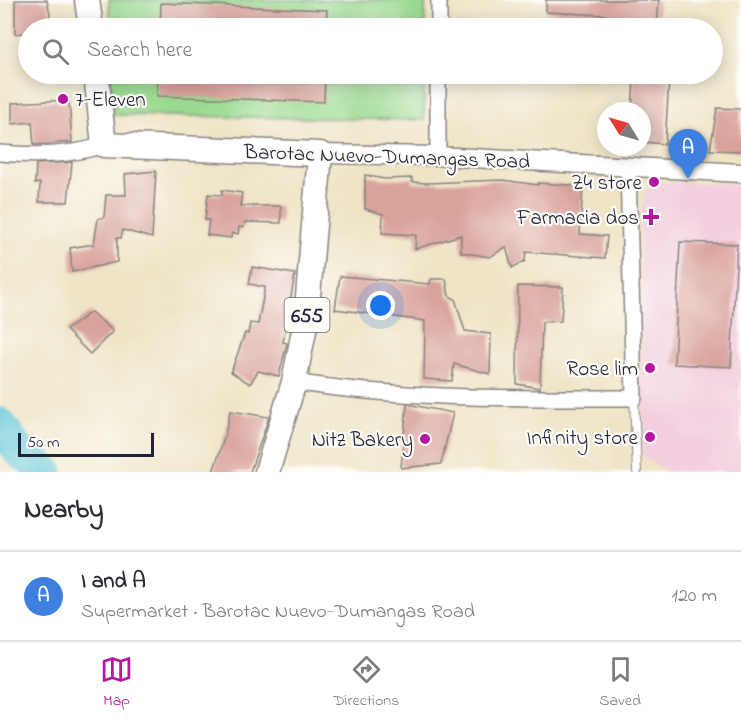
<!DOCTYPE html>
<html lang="en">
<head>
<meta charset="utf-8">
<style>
  :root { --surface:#fff; --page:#f7f7f7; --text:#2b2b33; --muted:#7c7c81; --line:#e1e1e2; --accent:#b5179e }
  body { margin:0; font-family:"Indie Flower",sans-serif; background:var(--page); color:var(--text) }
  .compass { position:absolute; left:597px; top:102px; width:54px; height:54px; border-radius:50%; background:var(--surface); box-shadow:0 3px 15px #0003; rotate:307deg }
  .scale { position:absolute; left:18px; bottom:15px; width:136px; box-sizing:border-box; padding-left:6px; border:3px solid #22223b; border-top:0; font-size:16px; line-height:21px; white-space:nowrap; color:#22223b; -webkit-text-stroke:4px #fdfcf7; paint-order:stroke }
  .you { position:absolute; left:381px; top:306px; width:21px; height:21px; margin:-15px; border:4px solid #fff; border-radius:50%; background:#1a73e8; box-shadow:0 0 0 9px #1a73e833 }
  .badge { display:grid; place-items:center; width:39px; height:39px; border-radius:50%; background:var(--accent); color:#fff; font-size:20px; font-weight:700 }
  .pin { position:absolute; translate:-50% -50px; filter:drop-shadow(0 2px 3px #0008) }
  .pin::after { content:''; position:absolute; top:32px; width:21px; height:18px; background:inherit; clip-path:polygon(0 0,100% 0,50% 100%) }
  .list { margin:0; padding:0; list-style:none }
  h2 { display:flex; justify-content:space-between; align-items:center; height:78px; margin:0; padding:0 24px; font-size:26px }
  h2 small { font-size:20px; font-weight:400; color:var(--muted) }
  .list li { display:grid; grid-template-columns:39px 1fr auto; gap:18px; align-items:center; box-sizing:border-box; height:90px; padding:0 24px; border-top:2px solid var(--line) }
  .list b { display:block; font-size:22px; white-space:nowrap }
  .list p { margin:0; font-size:20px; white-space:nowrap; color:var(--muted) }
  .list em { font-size:20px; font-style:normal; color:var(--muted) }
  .icon { flex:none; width:33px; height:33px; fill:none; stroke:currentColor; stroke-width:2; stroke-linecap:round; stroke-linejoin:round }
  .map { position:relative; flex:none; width:741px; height:472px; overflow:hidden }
  .search { position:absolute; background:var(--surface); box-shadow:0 3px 15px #0003; left:18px; right:18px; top:18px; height:66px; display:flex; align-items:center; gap:15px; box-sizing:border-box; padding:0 21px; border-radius:33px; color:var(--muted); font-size:22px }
  .sheet { height:168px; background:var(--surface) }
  nav { display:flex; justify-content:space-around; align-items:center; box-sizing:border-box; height:84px; border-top:2px solid var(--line); background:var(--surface); font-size:16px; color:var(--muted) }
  nav a { display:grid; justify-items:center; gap:3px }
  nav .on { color:var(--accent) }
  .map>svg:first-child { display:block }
</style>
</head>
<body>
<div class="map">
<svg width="741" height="472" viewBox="0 0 741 472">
  <rect width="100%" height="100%" fill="#fdfcf7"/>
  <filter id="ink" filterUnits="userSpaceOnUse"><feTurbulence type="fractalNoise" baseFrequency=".0167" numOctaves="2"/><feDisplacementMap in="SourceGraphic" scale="12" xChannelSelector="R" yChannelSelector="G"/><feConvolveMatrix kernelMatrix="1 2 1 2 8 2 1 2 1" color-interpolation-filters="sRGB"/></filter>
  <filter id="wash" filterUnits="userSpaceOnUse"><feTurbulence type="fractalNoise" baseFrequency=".008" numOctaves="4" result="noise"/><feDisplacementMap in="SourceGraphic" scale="24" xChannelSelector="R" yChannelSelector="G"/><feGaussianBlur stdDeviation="1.35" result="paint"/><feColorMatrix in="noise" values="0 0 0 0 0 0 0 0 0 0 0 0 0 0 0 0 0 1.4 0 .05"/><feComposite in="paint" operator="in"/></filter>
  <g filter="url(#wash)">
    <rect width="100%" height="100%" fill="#efe4c6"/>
    <path fill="#f3cfdf" d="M654,182L741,184V472H668L643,457L640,224L645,192Z"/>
    <path fill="#9ada90" stroke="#5e7e66" stroke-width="1.5" d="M109,0H425V28H110Z
      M111,74H424V120L113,115Z"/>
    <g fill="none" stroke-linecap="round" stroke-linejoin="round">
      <path stroke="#5cc5d7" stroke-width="33" d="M0,424L18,450L47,472"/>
    </g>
    <g id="blocks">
      <path fill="#d9a29b" d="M15,0H47L50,14L46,28H28V32L15,34Z
        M546,0H659L657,27L635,26V28H605V15L546,12Z
        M161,3L327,10L326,28H160Z
        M158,74H325L324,102L157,96Z
        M634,78L669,79L665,144L642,142V111H632Z
        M69,100L72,142L34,145L32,122L12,124V103Z
        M717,108L741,109V151L710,150Z
        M72,162L68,202H39L40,183L35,184L36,164Z
        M156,171L152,238L123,230L121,238H117V262L72,272L70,248L94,244L98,219L104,217L106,195H126L125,174Z
        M365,175L384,179L412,178V182L427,183L502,180L538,185V183L583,186L580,234L607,236L605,258L526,252L525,261L512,268L506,247L490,257L461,252V235L415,249L416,235L382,233L383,214L365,209Z
        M222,190L242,193L240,206H281V223L245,222L244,227H239L238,234L232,233L231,238L207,235L209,220H205L208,194L222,195Z
        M680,242L737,244L731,367L674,364Z
        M252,267L295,274L283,342L287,343L279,376L258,371L250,384L231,372L245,333L248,334L250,323L258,324L265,287L249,284Z
        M340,276L430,284L431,279H446L449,296L455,299L465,331L491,334L490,374L454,364L452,381L424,379L425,321L335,309Z
        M518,286L563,287L561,321L542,322L540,388L517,384Z
        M91,312L113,331L90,354L66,330Z
        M407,404L453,413L441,464L401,468Z
        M230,411L269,417L250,472H213L225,435Z"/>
    </g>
  </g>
  <g filter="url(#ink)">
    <use href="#blocks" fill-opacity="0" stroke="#888380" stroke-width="1.5"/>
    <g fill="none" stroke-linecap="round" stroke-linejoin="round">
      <g stroke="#888380" stroke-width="10">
        <path id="service" d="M634,398L637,472"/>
      </g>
      <g stroke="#888380" stroke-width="18">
        <path id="minor" d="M439,28V0
          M0,153C36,156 69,156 104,145
          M438,156V74
          M294,382C406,400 520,398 634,398L628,168"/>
      </g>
      <g stroke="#888380" stroke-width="21">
        <path id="tertiary" d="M320,154L438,156L741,173"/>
      </g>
      <g stroke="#888380" stroke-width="27">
        <path id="primary" d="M87,0L91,28
          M96,74L104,145L320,154L306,320L294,382L267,472"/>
      </g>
      <use href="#service" stroke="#fff" stroke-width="8"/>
      <use href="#minor" stroke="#fff" stroke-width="15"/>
      <use href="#tertiary" stroke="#fff" stroke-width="18"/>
      <use href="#primary" stroke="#fff" stroke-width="24"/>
    </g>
  </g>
  <g fill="#b5179e" stroke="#fdfcf7" stroke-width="2">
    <circle cx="63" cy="99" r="6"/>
    <circle cx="654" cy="182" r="6"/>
    <path d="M648 208h6v6h6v6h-6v6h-6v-6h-6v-6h6z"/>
    <circle cx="650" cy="368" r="6"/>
    <circle cx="650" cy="437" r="6"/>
    <circle cx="425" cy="439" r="6"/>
  </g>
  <g text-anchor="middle" stroke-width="4.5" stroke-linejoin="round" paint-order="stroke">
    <rect fill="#fdfcf7" stroke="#646373" stroke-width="1.5" x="284.5" y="298" width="45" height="34" rx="4.5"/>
    <g font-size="20" font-weight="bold" fill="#22223b">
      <text x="307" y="322">655</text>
    </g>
    <g font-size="21" fill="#22223b" stroke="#fdfcf7" text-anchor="end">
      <text x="75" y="106" text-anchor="start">7-Eleven</text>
      <text x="642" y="189">Z4 store</text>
      <text x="639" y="224">Farmacia dos</text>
      <text x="638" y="375">Rose lim</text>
      <text x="638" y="444">Infinity store</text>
      <text x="413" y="446">Nitz Bakery</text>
    </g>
    <g font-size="21" fill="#22223b" stroke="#fdfcf7">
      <text transform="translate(387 156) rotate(2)" y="7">Barotac Nuevo-Dumangas Road</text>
    </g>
  </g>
</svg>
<svg class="compass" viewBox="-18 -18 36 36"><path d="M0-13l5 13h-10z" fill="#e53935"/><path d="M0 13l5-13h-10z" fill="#7c7c81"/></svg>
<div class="scale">50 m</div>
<div class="you"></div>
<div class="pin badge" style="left:688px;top:179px;background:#3f7fe0">A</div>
<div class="search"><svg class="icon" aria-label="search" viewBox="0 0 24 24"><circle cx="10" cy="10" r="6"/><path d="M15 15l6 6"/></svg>Search here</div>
</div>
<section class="sheet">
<h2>Nearby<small></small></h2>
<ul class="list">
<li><span class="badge" style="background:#3f7fe0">A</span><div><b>I and A</b><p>Supermarket · Barotac Nuevo-Dumangas Road</p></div><em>120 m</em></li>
</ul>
</section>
<nav>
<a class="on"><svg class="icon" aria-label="map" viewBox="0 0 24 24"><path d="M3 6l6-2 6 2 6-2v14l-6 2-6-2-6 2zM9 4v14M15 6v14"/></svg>Map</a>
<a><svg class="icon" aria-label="directions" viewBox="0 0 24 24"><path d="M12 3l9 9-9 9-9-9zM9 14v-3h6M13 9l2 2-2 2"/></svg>Directions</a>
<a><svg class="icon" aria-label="saved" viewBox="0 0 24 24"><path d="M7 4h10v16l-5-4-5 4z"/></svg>Saved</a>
</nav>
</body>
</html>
